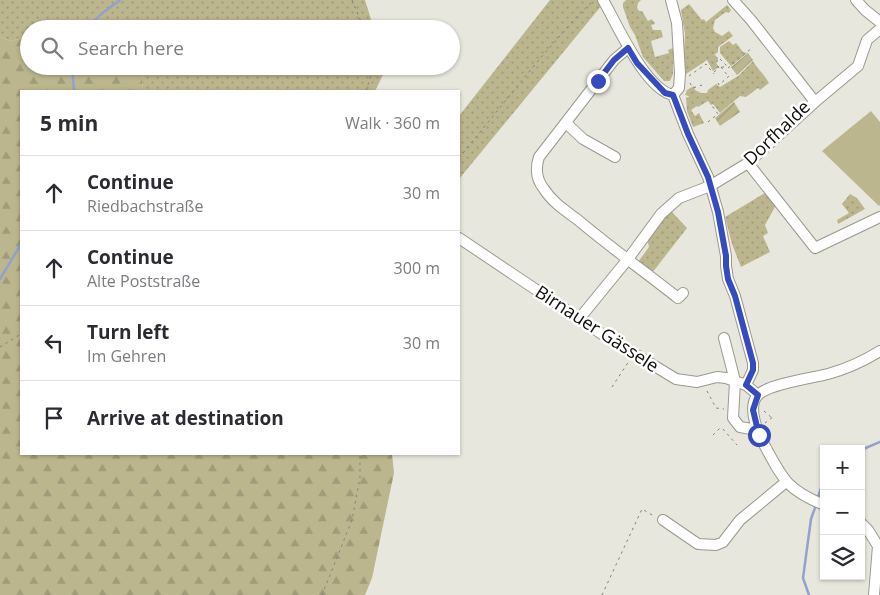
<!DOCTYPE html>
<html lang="en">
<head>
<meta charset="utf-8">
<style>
  :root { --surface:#fff; --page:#f7f7f7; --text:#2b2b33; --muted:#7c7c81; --line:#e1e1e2 }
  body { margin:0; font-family:"Open Sans",sans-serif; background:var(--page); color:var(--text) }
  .controls { position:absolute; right:15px; bottom:15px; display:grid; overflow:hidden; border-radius:0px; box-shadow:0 1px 4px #0004 }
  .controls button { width:45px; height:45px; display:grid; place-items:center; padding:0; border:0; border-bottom:1px solid var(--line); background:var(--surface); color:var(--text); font:25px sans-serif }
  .stop { position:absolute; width:15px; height:15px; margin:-11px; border:4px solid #364bbd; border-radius:50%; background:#fff }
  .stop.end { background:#364bbd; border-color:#fff; box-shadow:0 1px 5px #0008 }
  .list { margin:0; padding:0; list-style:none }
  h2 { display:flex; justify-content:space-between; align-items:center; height:65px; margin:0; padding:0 20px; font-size:21px }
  h2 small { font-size:16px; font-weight:400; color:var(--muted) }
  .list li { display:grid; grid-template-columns:32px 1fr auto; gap:15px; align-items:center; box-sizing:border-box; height:75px; padding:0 20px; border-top:1px solid var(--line) }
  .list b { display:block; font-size:19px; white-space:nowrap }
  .list p { margin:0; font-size:16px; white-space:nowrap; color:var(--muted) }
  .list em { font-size:16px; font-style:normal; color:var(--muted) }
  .icon { flex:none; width:28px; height:28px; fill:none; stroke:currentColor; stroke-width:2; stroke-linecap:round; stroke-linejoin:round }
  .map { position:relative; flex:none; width:880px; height:595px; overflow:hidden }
  .search { position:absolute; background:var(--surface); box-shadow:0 1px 4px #0004; left:20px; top:20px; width:440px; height:55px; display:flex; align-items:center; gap:12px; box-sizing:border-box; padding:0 18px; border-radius:28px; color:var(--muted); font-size:19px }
  .panel { position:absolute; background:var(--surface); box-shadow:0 1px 4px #0004; left:20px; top:90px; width:440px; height:365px; border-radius:0px }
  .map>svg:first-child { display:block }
</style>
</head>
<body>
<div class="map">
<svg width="880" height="595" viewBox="0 0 880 595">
  <defs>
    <pattern id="grass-dots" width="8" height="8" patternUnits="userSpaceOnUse" patternTransform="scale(1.25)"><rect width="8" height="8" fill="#bbb68d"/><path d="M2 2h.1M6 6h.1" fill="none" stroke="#a09b78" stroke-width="1.8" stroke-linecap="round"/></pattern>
    <pattern id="forest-firs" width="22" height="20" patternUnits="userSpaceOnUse" patternTransform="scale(1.25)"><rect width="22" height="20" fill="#bbb68d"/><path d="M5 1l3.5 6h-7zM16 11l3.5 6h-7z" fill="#a09b78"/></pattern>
    <pattern id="garden-furrows" width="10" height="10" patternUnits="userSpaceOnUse" patternTransform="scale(1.25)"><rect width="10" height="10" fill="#bbb68d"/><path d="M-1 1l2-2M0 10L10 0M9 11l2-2" fill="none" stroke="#a09b78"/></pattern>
  </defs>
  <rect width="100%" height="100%" fill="#e8e7dd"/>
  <path fill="url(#grass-dots)" d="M0,0H365L374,29H117L99,23L81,21L54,29H29V36L11,41L0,37Z
    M550,0H599L602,5L459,179V116Z
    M626,0H641L638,3L637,8L639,11H642L648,21L652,19L653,22L654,21L655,24L651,25L653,30H661L663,37L651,41L655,57L669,53L668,50L673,48V74L670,81H664L643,57L635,35L630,27L623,7V3Z
    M689,4L702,20L704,19L706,22L727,5L731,10L729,13L726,12L715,20L713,28L715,32L722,36L729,31L733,36L718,47V52L713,56L715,55L718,58L716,63L719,67L713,71L707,60L683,76L685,34L681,10Z
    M729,41L733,45L736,43L743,52L747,53L731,66L720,53V47Z
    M753,61C757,69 765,75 769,83L760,90L758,88L746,97L740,96L720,113L713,104L711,105L708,101L698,107L697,106L691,110L695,116L699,113L704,123L693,127L687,111L686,97L688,98L689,96L685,95L687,90L694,86L695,90L701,93H707L708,90L716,84L720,87L738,76Z
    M142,66H385L386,69L375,91H143Z
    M765,193L776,205L765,225L768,233L763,236L770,252L741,267L732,244L725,217Z
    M850,194L857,198L865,209L838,224L837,220L849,213L842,204Z
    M670,210L687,228L652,273L638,262L649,247L647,238Z"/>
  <path fill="url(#forest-firs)" d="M80,21L99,23L117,29H54Z
    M29,36V66H142L143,91H21V454H392L394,473L372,578L365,595H0V37L11,41Z"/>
  <path fill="url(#garden-furrows)" d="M748,53L753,60L737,75L731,67Z
    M734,102L740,112L720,126L715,118Z"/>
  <path fill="#bbb68d" d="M871,111L880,122V205L879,206L822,151Z"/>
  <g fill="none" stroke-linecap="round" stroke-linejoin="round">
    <path stroke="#94a2cb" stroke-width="2.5" d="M87,29L100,15L120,0
      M72,66L74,91
      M0,279L21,244
      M861,450L880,442
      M817,500L824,480
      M809,595L803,578L811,519L816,505"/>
    <g stroke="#9a9990" stroke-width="12">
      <path id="minor" d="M603,0C617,24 645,89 673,95
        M671,0L677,23L680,73L679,88L673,95
        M733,0L751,20L815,102
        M856,0L865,10L880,22
        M628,48L614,60L539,157C535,169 536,179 544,189C552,202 566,211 578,220C610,247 645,272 678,298L683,293
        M673,95L688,134L708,177L718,212L726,256V266L728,279L735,296L753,363V370L746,385
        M566,123L583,139L615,157
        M748,163L815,248L880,217
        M459,238L602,334L676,379L697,382L717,377L726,378L746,385L758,395
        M579,319L628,259L661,214L679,198L710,186L748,163L815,102L858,66L867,40L880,29
        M724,338L735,381L733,418L740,427L757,430
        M824,505C788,490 784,481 766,448C759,436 746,407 758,395C768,384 813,378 828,374C846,369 864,361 880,351
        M663,520L698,544L716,545L723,542L740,520L786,482
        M861,523L868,530L878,546L874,595"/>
    </g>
    <path stroke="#83827b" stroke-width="1" stroke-dasharray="2.5 4" stroke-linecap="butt" d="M352,0L364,29
      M721,67L728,76
      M728,68L753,47
      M714,72L719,68L716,63L719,58L727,66L719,68
      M689,76L706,64L714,74
      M690,83L693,88L702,85
      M718,83L719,85L729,76L733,75
      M366,91L374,66
      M708,122L718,114L713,107H712
      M459,158L537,62L580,13L593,1
      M0,347L21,334
      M612,387L629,361
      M707,391L716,408L724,409
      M764,411L772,418
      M765,423L774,416
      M713,435L719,429L722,428L737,445
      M322,595L352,520L360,477V454
      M602,595L642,509L654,516"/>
    <use href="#minor" stroke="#fff" stroke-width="10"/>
  </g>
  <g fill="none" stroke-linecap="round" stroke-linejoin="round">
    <path stroke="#364bbd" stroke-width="6" d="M598,81L614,60L628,48L637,63L665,93L673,95L688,134L708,177L718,212L726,256V266L728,279L735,296L753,363V370L746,385L758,395L753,410L759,435"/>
  </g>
  <g text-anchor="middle" stroke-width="5" stroke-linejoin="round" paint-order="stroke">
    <g font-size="18" fill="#0f0e0b" stroke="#fff">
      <text transform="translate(777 133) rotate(-44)" y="6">Dorfhalde</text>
      <text transform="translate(597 329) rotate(33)" y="6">Birnauer Gässele</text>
    </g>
  </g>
</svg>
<div class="controls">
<button>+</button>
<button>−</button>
<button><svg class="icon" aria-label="layers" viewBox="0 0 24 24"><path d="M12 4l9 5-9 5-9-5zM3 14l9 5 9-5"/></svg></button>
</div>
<div class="stop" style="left:759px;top:435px"></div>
<div class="stop end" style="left:598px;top:81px"></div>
<div class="search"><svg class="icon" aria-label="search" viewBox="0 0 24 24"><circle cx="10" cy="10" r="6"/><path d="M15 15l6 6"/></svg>Search here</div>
<section class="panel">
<h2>5 min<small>Walk · 360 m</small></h2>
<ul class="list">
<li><svg class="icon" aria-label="ahead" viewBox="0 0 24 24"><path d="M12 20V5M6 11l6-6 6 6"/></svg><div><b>Continue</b><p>Riedbachstraße</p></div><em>30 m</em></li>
<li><svg class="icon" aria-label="ahead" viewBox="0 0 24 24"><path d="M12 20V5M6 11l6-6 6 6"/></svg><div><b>Continue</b><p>Alte Poststraße</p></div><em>300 m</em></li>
<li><svg class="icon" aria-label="left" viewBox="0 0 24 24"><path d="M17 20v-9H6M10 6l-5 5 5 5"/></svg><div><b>Turn left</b><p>Im Gehren</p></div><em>30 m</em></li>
<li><svg class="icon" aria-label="arrive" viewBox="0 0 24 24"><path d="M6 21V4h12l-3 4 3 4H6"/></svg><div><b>Arrive at destination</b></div></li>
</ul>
</section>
</div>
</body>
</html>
